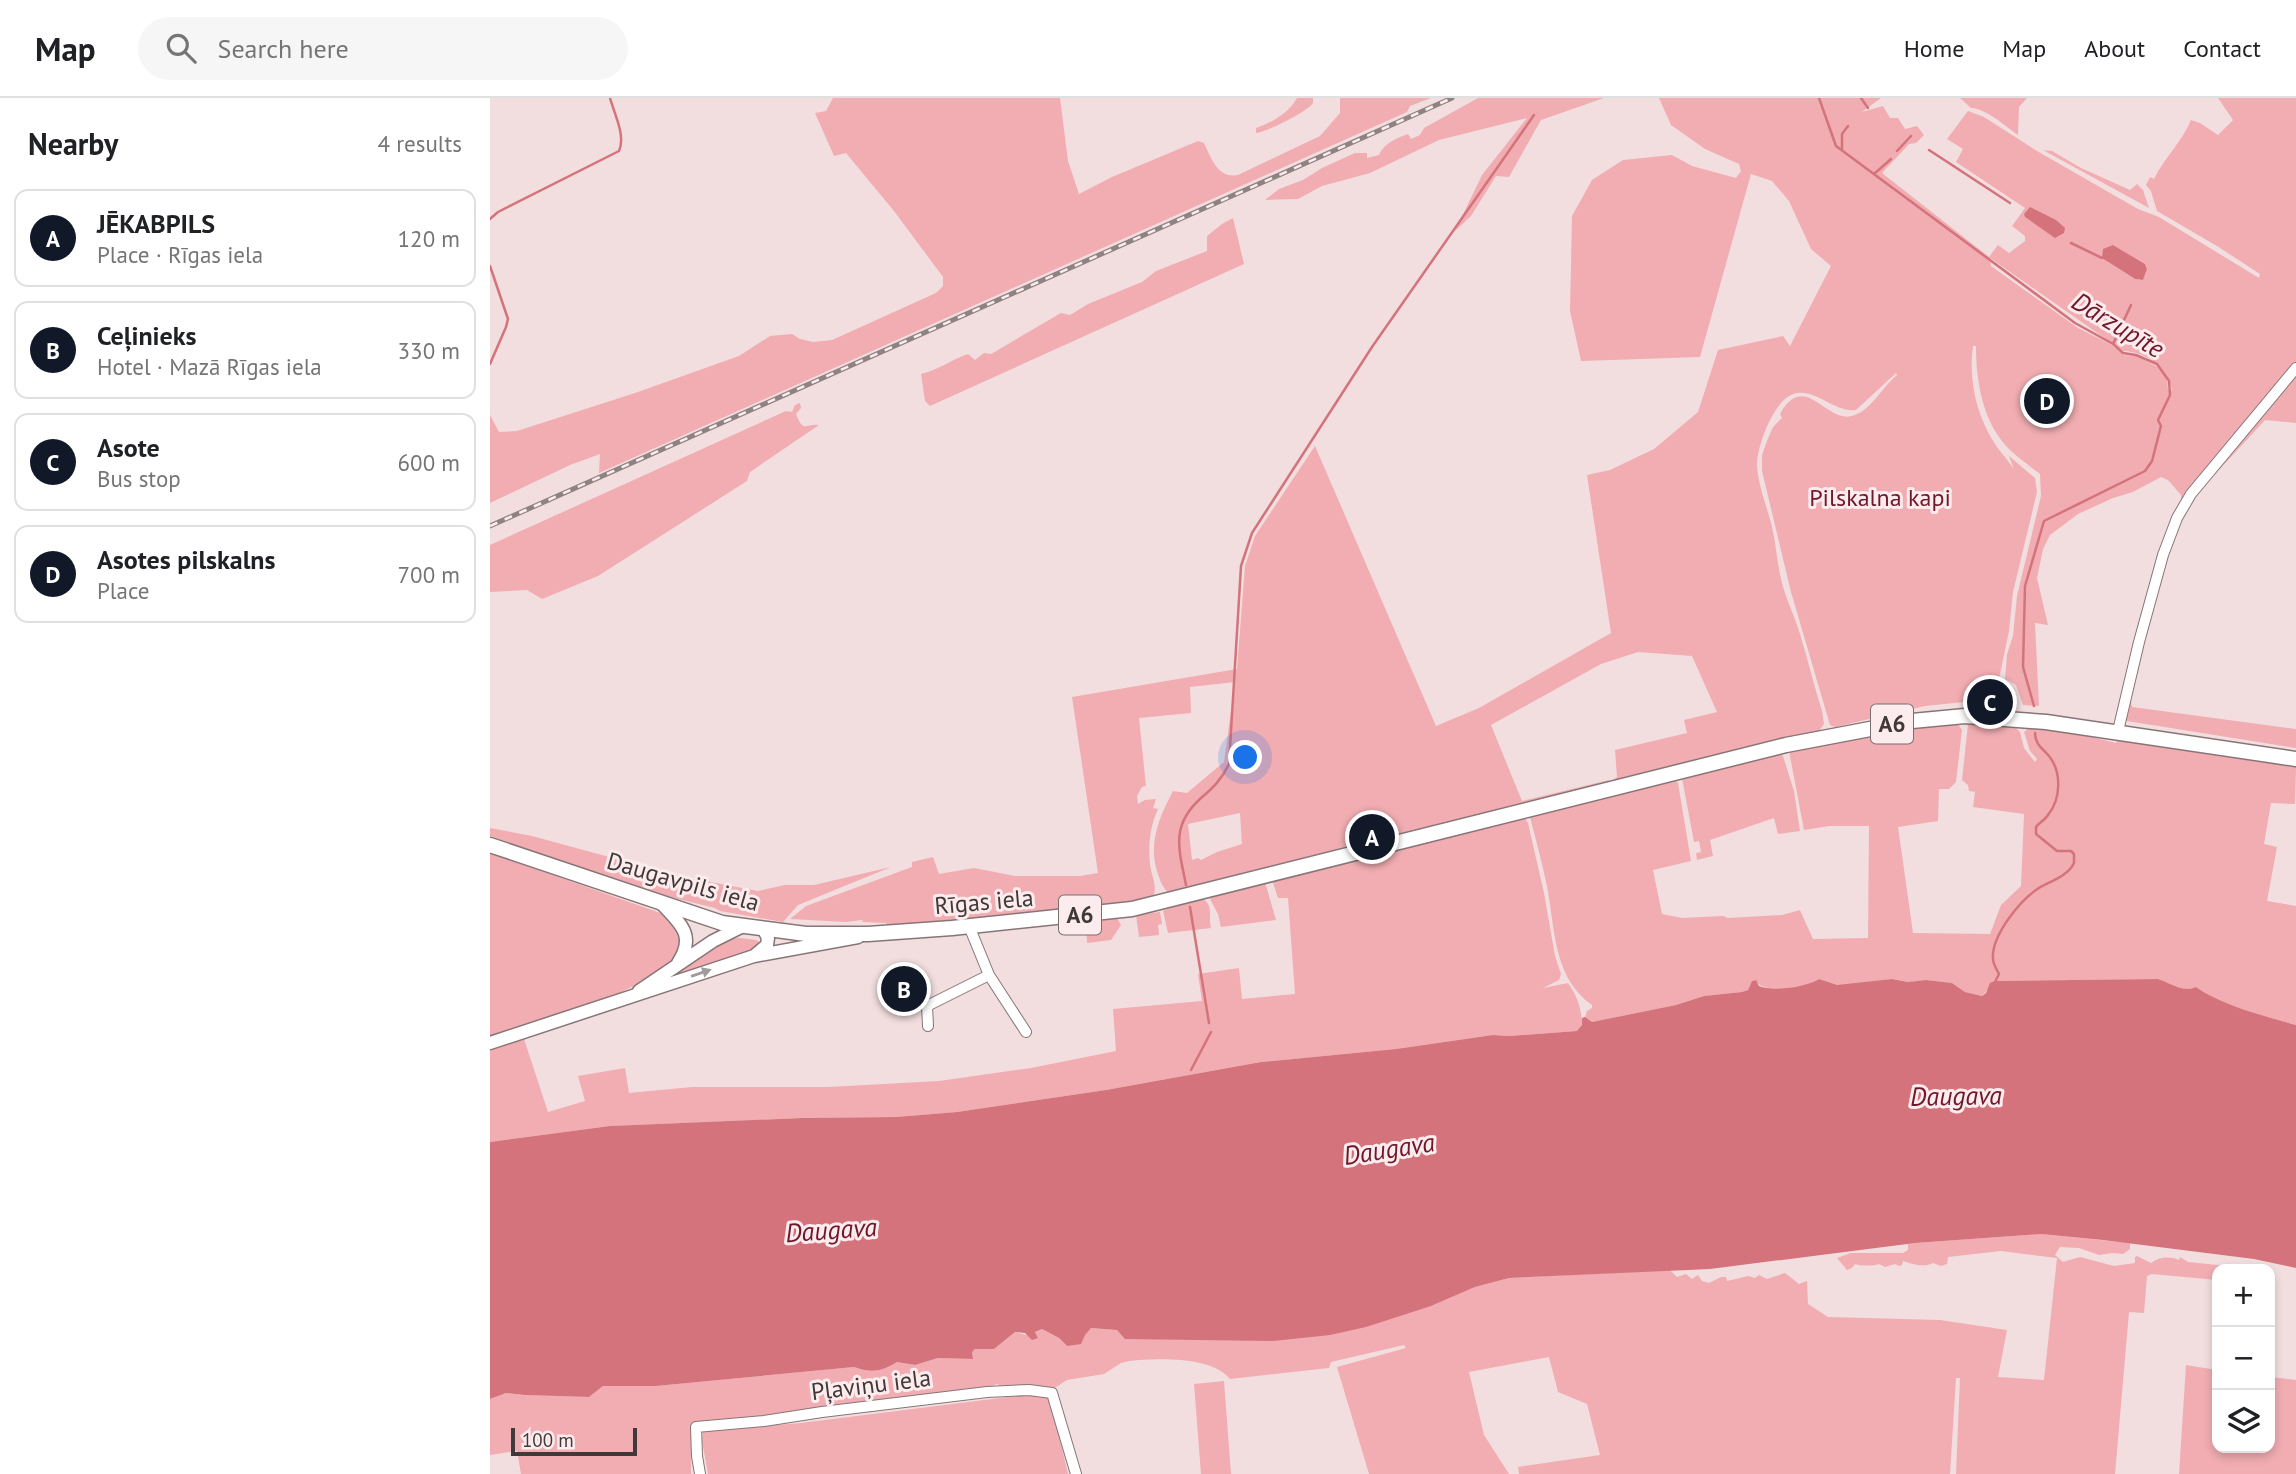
<!DOCTYPE html>
<html lang="en">
<head>
<meta charset="utf-8">
<style>
  :root { --surface:#fff; --page:#f6f6f6; --text:#202124; --muted:#757577; --line:#e0e0e0; --accent:#111827 }
  body { margin:0; font-family:"PT Sans",sans-serif; background:var(--page); color:var(--text) }
  .controls { position:absolute; right:21px; bottom:21px; display:grid; overflow:hidden; border-radius:14px; box-shadow:0 4px 10px #0003 }
  .controls button { width:63px; height:63px; display:grid; place-items:center; padding:0; border:0; border-bottom:2px solid var(--line); background:var(--surface); color:var(--text); font:35px sans-serif }
  .scale { position:absolute; left:21px; bottom:18px; width:126px; box-sizing:border-box; padding-left:7px; border:4px solid #413939; border-top:0; font-size:19px; line-height:24px; white-space:nowrap; color:#413939; -webkit-text-stroke:5px #fdeced; paint-order:stroke }
  .you { position:absolute; left:756px; top:660px; width:24px; height:24px; margin:-18px; border:5px solid #fff; border-radius:50%; background:#1a73e8; box-shadow:0 0 0 10px #1a73e833 }
  .badge { display:grid; place-items:center; width:46px; height:46px; border-radius:50%; background:var(--accent); color:#fff; font-size:23px; font-weight:700 }
  .pin { position:absolute; translate:-50% -50%; border:4px solid #fff; box-shadow:0 2px 7px #0006 }
  .list { margin:0; padding:0; list-style:none }
  h2 { display:flex; justify-content:space-between; align-items:center; height:91px; margin:0; padding:0 28px; font-size:30px }
  h2 small { font-size:23px; font-weight:400; color:var(--muted) }
  .list li { display:grid; grid-template-columns:46px 1fr auto; gap:21px; align-items:center; box-sizing:border-box; height:98px; margin:0 14px 14px; padding:0 14px; border:2px solid var(--line); border-radius:14px }
  .list b { display:block; font-size:26px; white-space:nowrap }
  .list p { margin:0; font-size:23px; white-space:nowrap; color:var(--muted) }
  .list em { font-size:23px; font-style:normal; color:var(--muted) }
  .icon { flex:none; width:38px; height:38px; fill:none; stroke:currentColor; stroke-width:2; stroke-linecap:round; stroke-linejoin:round }
  .map { position:relative; flex:none; width:1806px; height:1376px; overflow:hidden }
  header { display:flex; align-items:center; gap:42px; box-sizing:border-box; height:98px; padding:0 35px; background:var(--surface); border-bottom:2px solid var(--line) }
  header strong { font-size:33px }
  nav { display:flex; gap:38px; margin-inline-start:auto; font-size:24px }
  .search { width:490px; height:63px; background:var(--page); display:flex; align-items:center; gap:18px; box-sizing:border-box; padding:0 24px; border-radius:38px; color:var(--muted); font-size:26px }
  main { display:flex }
  aside { flex:1; background:var(--surface) }
  .map>svg:first-child { display:block }
</style>
</head>
<body>
<header>
<strong>Map</strong>
<div class="search"><svg class="icon" aria-label="search" viewBox="0 0 24 24"><circle cx="10" cy="10" r="6"/><path d="M15 15l6 6"/></svg>Search here</div>
<nav><a>Home</a><a>Map</a><a>About</a><a>Contact</a></nav>
</header>
<main>
<aside>
<h2>Nearby<small>4 results</small></h2>
<ul class="list">
<li><span class="badge">A</span><div><b>JĒKABPILS</b><p>Place · Rīgas iela</p></div><em>120 m</em></li>
<li><span class="badge">B</span><div><b>Ceļinieks</b><p>Hotel · Mazā Rīgas iela</p></div><em>330 m</em></li>
<li><span class="badge">C</span><div><b>Asote</b><p>Bus stop</p></div><em>600 m</em></li>
<li><span class="badge">D</span><div><b>Asotes pilskalns</b><p>Place</p></div><em>700 m</em></li>
</ul>
</aside>
<div class="map">
<svg width="1806" height="1376" viewBox="0 0 1806 1376">
  <rect width="100%" height="100%" fill="#f2dedf"/>
  <path fill="#f1adb2" fill-rule="evenodd" d="M343,0H570L578,63L589,96L622,79L708,43L714,45C721,60 728,81 748,77L830,38L850,15V0H941L920,8L917,14L109,375L110,356L80,367L0,405V317L9,334L27,333L145,295L249,258L280,238L302,236L310,241L323,244L342,242L446,195L453,188V179L404,113L356,55L344,58L325,15L336,13Z
    M807,0H823V5C817,14 777,34 766,35V30C781,25 799,15 807,0Z
    M988,0H1114L1051,22L1019,79L1006,78L981,118L965,133L992,77L1037,20L949,42L880,75L832,88L808,101L775,102L789,91L813,82L832,70L865,55H877V60L889,57C894,45 907,40 918,36L921,41L930,37L934,30Z
    M1169,0H1391L1372,14L1393,8L1400,20H1408L1415,31L1427,28L1434,37L1426,45L1419,46L1392,75L1499,159L1508,147L1519,155L1535,143V138L1522,128L1535,110L1466,64L1473,51L1457,41L1478,13L1494,19L1547,53L1648,111L1669,119L1769,180L1770,176L1727,148L1667,113L1661,93L1656,87L1660,79L1664,81C1674,60 1692,44 1701,22L1710,25L1728,37L1743,22L1728,0H1806V266L1691,405V397L1678,382L1671,379L1643,394L1623,400L1588,416L1560,437L1553,451L1547,480L1558,527L1545,525L1549,608L1533,607L1526,587L1515,581L1517,556L1523,538L1527,498L1551,398L1550,376C1536,365 1519,354 1509,339C1491,313 1486,279 1486,248H1483C1478,283 1487,320 1507,349C1513,357 1519,363 1524,372L1519,358L1545,380L1547,394L1523,494L1519,533L1509,581L1496,585L1474,604L1435,608L1345,629L1340,627L1301,494L1272,373V357L1277,343L1283,329L1292,320L1290,316C1315,272 1335,325 1362,318C1381,313 1392,289 1407,277L1406,275L1366,312C1343,315 1323,287 1301,297C1283,305 1267,348 1267,367C1268,388 1277,408 1282,429C1286,446 1287,464 1291,481C1295,500 1305,518 1310,536C1318,562 1324,588 1332,613L1334,626L1329,633L1125,682L1124,681L1127,679L1125,652L1197,635L1194,622L1227,614L1202,558L1148,554L1111,566L1001,627L1032,703L1119,682L1118,684L680,796C672,790 670,782 667,773C658,744 670,718 683,693L697,695L734,664L745,584L700,589L701,615L649,620L656,688L652,689L647,698L648,706L655,702L666,701L663,710L668,711C660,728 658,748 660,766C661,777 668,788 663,799L628,806L426,827L398,828L396,825L373,824L372,822L356,824L300,821L316,808L422,769V764L443,759L449,776L484,770L525,778H590L608,775L582,599L747,571L755,468L765,438L825,348L946,628L989,610L1121,535L1097,377L1120,372L1164,351L1208,314L1228,252L1293,238L1300,248L1341,168L1321,151L1299,103L1282,83L1261,76L1210,259L1091,263L1080,213L1082,118L1102,82L1133,62L1182,57L1202,68L1246,80L1251,73L1249,66L1215,51L1181,27ZM1623,147L1655,166L1657,171L1653,182L1645,181L1618,164ZM1500,160L1633,253C1657,254 1677,269 1682,292L1678,291L1677,282L1668,269L1647,258L1634,257L1620,246L1588,230L1501,168ZM750,715L752,746L727,754L711,762L708,760L702,762L698,726Z
    M1470,0H1537L1529,9L1528,37C1515,28 1497,11 1481,10Z
    M1553,52L1562,53L1591,70L1640,92L1647,86L1653,92L1659,110Z
    M743,120L754,166L440,308L435,303L431,276C451,271 460,262 478,256L485,262L494,255L501,256L571,215L580,217L598,206L652,184L666,173L717,153V138L732,126Z
    M1806,277V325L1775,322L1729,372Z
    M310,305L311,310L306,316C314,336 315,325 329,327L260,374L257,383L108,478L52,501L37,492L0,494V447L296,313L302,314L305,307Z
    M1511,588H1516L1523,593L1524,607H1507V603L1495,602L1494,605L1488,604L1487,601L1498,593Z
    M1640,601L1642,609L1806,631V650L1637,623L1635,618Z
    M1468,626L1472,632L1466,684L1459,691H1449L1448,723L1408,729L1423,835L1500,836L1511,807L1531,788L1534,716L1483,709L1485,694L1479,693L1478,687L1472,682L1478,626L1525,629L1530,634L1534,650L1545,664L1547,661L1540,653L1534,634L1539,630L1585,635L1626,645L1627,642L1723,655L1806,669L1805,706L1781,705L1774,746L1787,749L1777,803L1806,808V927C1775,918 1733,908 1706,889C1692,895 1681,885 1668,881L1505,883L1492,898L1475,894L1462,885L1436,882L1419,884L1402,881L1347,888L1329,881C1316,889 1274,898 1265,882L1262,883L1258,892L1252,894L1214,898L1186,907L1102,924L1095,919L1097,913L1102,910V907C1063,880 1065,830 1057,788C1052,765 1046,742 1040,719L1184,681L1188,685L1201,763L1163,772L1172,816L1192,820L1233,818L1238,820L1292,817L1310,812L1323,841L1378,840L1379,728H1339L1314,732L1299,653C1354,641 1412,626 1468,626Z
    M1292,655L1304,693L1310,733L1288,736L1284,720L1220,742L1223,758L1207,762L1206,755L1211,754L1209,743L1204,744L1192,680Z
    M1035,720L1038,725L1054,795L1065,858L1071,876L1069,882L1053,890L1078,885C1087,897 1092,912 1092,927L1088,933L1019,938L1003,937L906,951L771,964L616,992L467,1014L406,1019L312,1020L120,1028L0,1044V952L34,941L58,1014L95,1003L88,978L135,970L139,995L202,989H338L449,983L541,970L626,953L623,911L712,903L708,876L749,870L752,901L805,896L798,800H788L783,785L785,782Z
    M0,730L42,738L189,778L268,793L295,787H324L401,769L308,807L293,824L230,813L225,810L172,797L0,738Z
    M0,755L176,817L193,837L188,859L158,881L121,899L0,940Z
    M775,784L786,822L731,829L728,816L720,801L722,798Z
    M713,801C724,808 718,819 721,830L678,835L673,813L682,808Z
    M670,814L672,826L668,827L669,837L649,839L646,817Z
    M627,820L631,827L621,842L597,845L596,823Z
    M250,840L267,842L271,847L269,851L178,880L235,841Z
    M1551,1136L1640,1145V1151L1633,1156L1623,1155L1609,1157L1589,1150L1570,1149L1565,1157L1573,1164L1590,1159L1624,1168L1645,1165V1159L1647,1158L1661,1165C1670,1159 1678,1158 1689,1162L1690,1159L1698,1164L1737,1168L1739,1171H1727V1182L1662,1176L1657,1178L1654,1215L1639,1214L1625,1376H1466L1470,1280H1466L1460,1376H1029L1028,1369L1110,1357L1097,1306L1068,1294L1059,1259L979,1274L994,1337L1019,1376H879L847,1269L916,1250L914,1247L841,1264L839,1270L740,1281C722,1258 667,1260 639,1263L631,1265L614,1276L577,1282L563,1291H516L507,1286L494,1291L304,1317L204,1326L201,1337V1376H31L27,1353L0,1357V1301L16,1295L35,1297L99,1299L113,1288H166L364,1269C380,1275 392,1274 407,1264L425,1267L448,1260L483,1261L482,1254L485,1251H504L525,1234L548,1240L545,1234L552,1231L569,1240L577,1248L601,1230L627,1232L636,1241H722L941,1208L985,1189L1019,1180L1180,1172L1187,1179L1196,1176L1202,1181L1208,1177L1212,1183L1219,1185L1231,1179H1236L1237,1183L1258,1178L1265,1180L1269,1177L1277,1181L1295,1175L1309,1186L1317,1183L1318,1206L1338,1219L1450,1222L1517,1232L1508,1279L1554,1282L1567,1160L1511,1153L1458,1159L1457,1166L1451,1168L1443,1165C1435,1170 1422,1166 1413,1163L1412,1167L1409,1168L1405,1166L1395,1169L1389,1166C1384,1168 1370,1168 1365,1166L1362,1170L1357,1172L1347,1160L1361,1155H1413L1418,1152V1146L1425,1145Z
    M1696,1267L1727,1272V1350H1780V1279L1806,1282V1376H1689Z
    M734,1283L741,1376H711L704,1286Z
    M541,1296L560,1299L578,1376H218L212,1343L213,1334L218,1332L311,1325Z"/>
  <path fill="#d4737c" d="M1540,109L1566,122L1575,130L1574,135L1565,140L1535,119L1534,116Z
    M1623,147L1655,166L1657,171L1653,182L1645,181L1612,160L1613,151Z
    M1329,881L1347,887L1402,881L1418,884L1436,882L1462,885L1475,894L1492,898L1496,895L1500,885L1505,883L1668,881C1681,885 1692,895 1706,889C1733,908 1775,918 1806,927V1170L1764,1161L1613,1142L1551,1136L1425,1145L1220,1171L1019,1180L985,1189L941,1208L876,1229L840,1237L783,1243L635,1241L627,1232L601,1230L595,1237L591,1246L577,1248L569,1240L552,1231L545,1234L548,1240L542,1242L535,1235L525,1234L504,1251H485L482,1254L483,1261L448,1260L425,1267L407,1264C392,1274 380,1275 364,1269L166,1288H113L99,1299L35,1297L16,1295L0,1301V1044L120,1028L312,1020L406,1019L467,1014L616,992L771,964L906,951L1003,937L1019,938L1087,933L1092,927V920L1095,919L1102,924L1186,907L1214,898L1252,894L1258,892L1262,883L1266,882L1269,888C1284,894 1316,889 1329,881Z"/>
  <g fill="none" stroke-linecap="round" stroke-linejoin="round">
    <path stroke="#d4737c" stroke-width="2.5" d="M1329,0L1346,48L1585,225L1623,246L1633,255L1646,257L1667,266L1679,283L1680,297L1668,322L1671,328L1662,363L1655,373L1554,423L1535,488L1533,569L1544,608
      M1371,0L1378,10
      M1352,51V36L1358,28
      M1439,52L1520,105
      M1407,53L1421,38
      M1384,76L1401,61
      M0,121L8,114L129,53C136,38 124,15 120,0
      M1581,145L1612,160
      M0,168L18,221L16,229L0,266
      M1623,246L1641,207
      M696,787C689,751 680,728 711,700C723,690 732,681 739,666L751,468L762,435L882,249L1044,17
      M700,809L719,925
      M1505,884L1509,876C1507,872 1503,866 1503,861C1501,838 1530,802 1549,790C1561,783 1578,778 1584,765V756L1581,753H1567L1546,736V729C1549,725 1555,722 1558,717C1571,701 1572,674 1559,658C1552,650 1545,646 1545,635
      M701,972L721,934"/>
    <g stroke="#877576" stroke-width="12">
      <path id="minor" d="M1628,633L1649,544L1673,457L1687,420L1701,396L1806,270
        M479,828L499,877L536,934
        M438,928L437,908L499,877
        M210,1376L207,1358L206,1329L274,1323L332,1314L497,1294L539,1292L562,1295L586,1376"/>
    </g>
    <g stroke="#877576" stroke-width="15">
      <path id="major" d="M172,806C191,826 206,838 188,865
        M264,858L277,847L278,840L274,832
        M149,893L223,843L251,829
        M0,945L264,858L368,839"/>
    </g>
    <g stroke="#877576" stroke-width="17">
      <path id="highway" d="M0,747L232,825L316,836H378L462,830L642,811L1296,647L1422,623L1475,618L1556,624L1806,661"/>
    </g>
    <use href="#minor" stroke="#fff" stroke-width="10"/>
    <use href="#major" stroke="#fff" stroke-width="12"/>
    <use href="#highway" stroke="#fff" stroke-width="14"/>
    <g stroke="#8f8282" stroke-width="5">
      <path id="rail" d="M0,428L962,0"/>
    </g>
    <use href="#rail" stroke="#fdeced" stroke-width="2.5" stroke-dasharray="8" stroke-linecap="butt"/>
  </g>
  <defs><path id="oneway-solid" d="M-6-.8H1V-3.2L6.5 0L1 3.2V.8H-6Z" transform="scale(1.75)"/></defs>
  <use fill="#a09c9c" href="#oneway-solid" transform="translate(211 875) rotate(-19)"/>
  <g text-anchor="middle" stroke-width="6" stroke-linejoin="round" paint-order="stroke">
    <g fill="#fdeced" stroke="#796f6f" stroke-width="2">
      <rect x="1381" y="606.5" width="42" height="39" rx="5"/>
      <rect x="569" y="797.5" width="42" height="39" rx="5"/>
    </g>
    <g font-size="23" font-weight="bold" fill="#413939">
      <text x="1402" y="634">A6</text>
      <text x="590" y="825">A6</text>
    </g>
    <g font-size="24" fill="#701729" stroke="#fdeced">
      <text x="1390" y="408">Pilskalna kapi</text>
    </g>
    <g font-size="24" fill="#413939" stroke="#fdeced">
      <text transform="translate(193 784) rotate(16)" y="8">Daugavpils iela</text>
      <text transform="translate(494 804) rotate(-5)" y="8">Rīgas iela</text>
      <text transform="translate(381 1287) rotate(-7)" y="8">Pļaviņu iela</text>
    </g>
    <g font-size="26" font-style="italic" fill="#701729" stroke="#fdeced">
      <text transform="translate(1628 227) rotate(31)" y="9">Dārzupīte</text>
      <text transform="translate(1466 998) rotate(-1)" y="9">Daugava</text>
      <text transform="translate(899 1051) rotate(-9)" y="9">Daugava</text>
      <text transform="translate(341 1132) rotate(-4)" y="9">Daugava</text>
    </g>
  </g>
</svg>
<div class="controls">
<button>+</button>
<button>−</button>
<button><svg class="icon" aria-label="layers" viewBox="0 0 24 24"><path d="M12 4l9 5-9 5-9-5zM3 14l9 5 9-5"/></svg></button>
</div>
<div class="scale">100 m</div>
<div class="you"></div>
<div class="pin badge" style="left:882px;top:739px">A</div>
<div class="pin badge" style="left:414px;top:891px">B</div>
<div class="pin badge" style="left:1500px;top:604px">C</div>
<div class="pin badge" style="left:1557px;top:303px">D</div>
</div>
</main>
</body>
</html>
